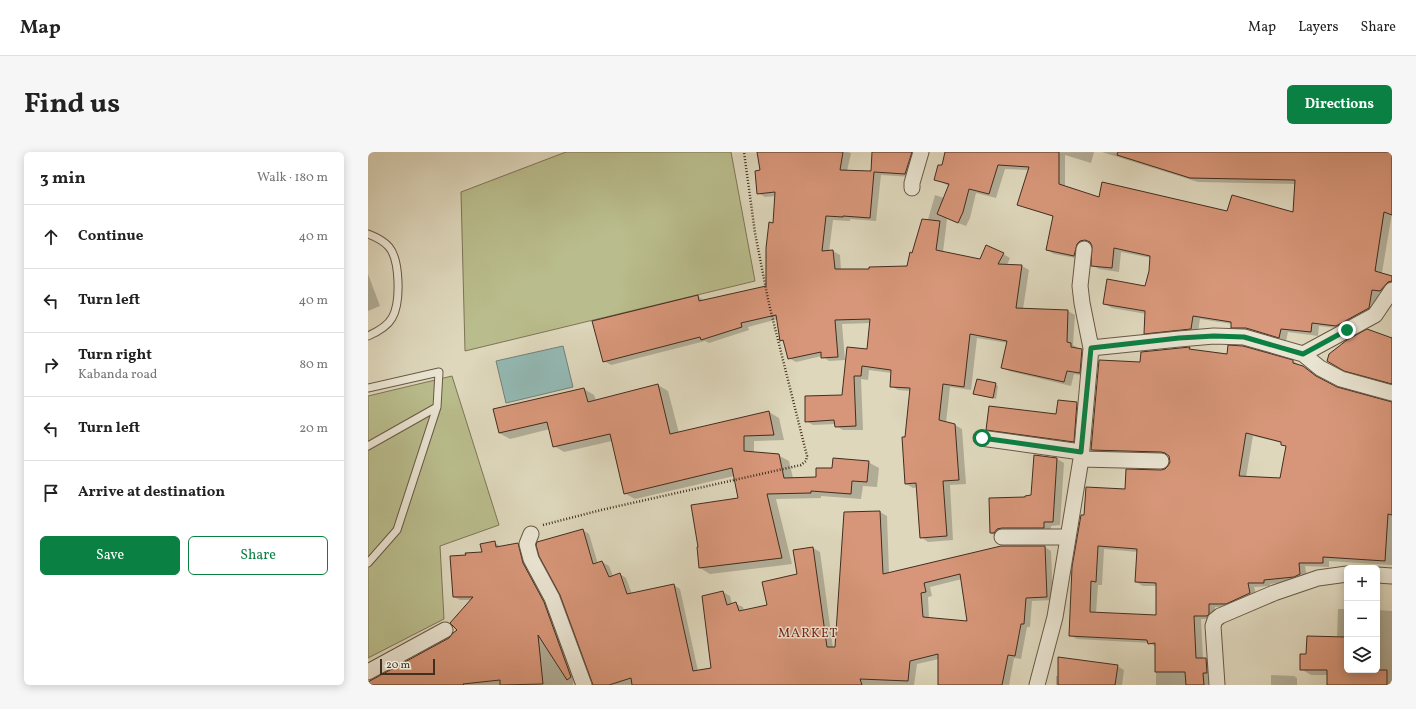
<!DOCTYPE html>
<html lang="en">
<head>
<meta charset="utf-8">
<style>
  :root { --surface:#fff; --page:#f6f6f6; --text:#222; --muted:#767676; --line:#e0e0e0; --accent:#0b8043 }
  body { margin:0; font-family:Vollkorn,serif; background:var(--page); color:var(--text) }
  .controls { position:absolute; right:12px; bottom:12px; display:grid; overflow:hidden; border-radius:6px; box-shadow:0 2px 10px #0003 }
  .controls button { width:36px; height:36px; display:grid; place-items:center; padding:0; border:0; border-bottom:1px solid var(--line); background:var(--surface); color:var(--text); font:20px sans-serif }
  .scale { position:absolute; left:12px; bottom:10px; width:55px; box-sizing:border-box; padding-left:4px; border:2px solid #422d1f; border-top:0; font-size:11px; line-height:14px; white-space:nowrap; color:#422d1f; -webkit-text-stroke:3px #eae5d3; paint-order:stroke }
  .stop { position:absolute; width:12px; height:12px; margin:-9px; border:3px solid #0b8043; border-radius:50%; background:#fff }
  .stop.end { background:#0b8043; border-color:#fff; box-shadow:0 1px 4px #0008 }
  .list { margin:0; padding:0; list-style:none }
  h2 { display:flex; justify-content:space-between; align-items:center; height:52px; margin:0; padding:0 16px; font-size:17px }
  h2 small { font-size:13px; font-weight:400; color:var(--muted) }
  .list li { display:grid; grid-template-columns:26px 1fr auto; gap:12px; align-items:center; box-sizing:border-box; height:64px; padding:0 16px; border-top:1px solid var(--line) }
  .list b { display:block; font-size:15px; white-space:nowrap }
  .list p { margin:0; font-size:13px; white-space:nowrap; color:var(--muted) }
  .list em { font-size:13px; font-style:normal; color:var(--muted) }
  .actions { display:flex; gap:8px; padding:12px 16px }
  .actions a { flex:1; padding:9px 0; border:1px solid var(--accent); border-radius:6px; text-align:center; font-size:14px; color:var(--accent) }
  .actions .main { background:var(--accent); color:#fff }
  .icon { flex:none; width:22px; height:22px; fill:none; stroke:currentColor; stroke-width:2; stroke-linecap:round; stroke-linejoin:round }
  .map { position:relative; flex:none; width:1024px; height:533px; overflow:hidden; border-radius:6px }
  header { display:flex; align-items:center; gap:24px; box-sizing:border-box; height:56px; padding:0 20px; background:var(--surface); border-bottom:1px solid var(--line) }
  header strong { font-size:19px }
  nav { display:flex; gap:22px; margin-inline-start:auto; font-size:14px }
  .intro { display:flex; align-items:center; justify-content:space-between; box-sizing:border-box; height:96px; padding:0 24px }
  h1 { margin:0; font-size:28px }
  .button { padding:10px 18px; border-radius:6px; background:var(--accent); color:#fff; font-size:14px; font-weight:700 }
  main { display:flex; gap:24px; padding:0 24px }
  aside { flex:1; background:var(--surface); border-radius:6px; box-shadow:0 2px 10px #0003 }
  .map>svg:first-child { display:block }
</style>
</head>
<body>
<header>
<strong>Map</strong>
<nav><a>Map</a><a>Layers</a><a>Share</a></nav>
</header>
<div class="intro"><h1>Find us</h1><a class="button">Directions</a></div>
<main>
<aside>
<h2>3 min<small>Walk · 180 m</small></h2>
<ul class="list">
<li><svg class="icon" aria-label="ahead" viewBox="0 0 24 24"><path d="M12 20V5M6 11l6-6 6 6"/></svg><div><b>Continue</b></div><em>40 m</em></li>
<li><svg class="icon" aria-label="left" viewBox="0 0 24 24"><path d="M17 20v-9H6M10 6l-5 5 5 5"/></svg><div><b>Turn left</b></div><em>40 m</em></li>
<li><svg class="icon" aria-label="right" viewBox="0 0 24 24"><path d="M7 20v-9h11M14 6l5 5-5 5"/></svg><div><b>Turn right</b><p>Kabanda road</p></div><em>80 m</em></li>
<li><svg class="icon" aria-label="left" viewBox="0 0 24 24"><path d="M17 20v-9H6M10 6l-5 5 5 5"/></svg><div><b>Turn left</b></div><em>20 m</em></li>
<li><svg class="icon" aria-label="arrive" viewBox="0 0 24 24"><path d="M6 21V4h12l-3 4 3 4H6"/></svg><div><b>Arrive at destination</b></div></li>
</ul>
<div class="actions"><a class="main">Save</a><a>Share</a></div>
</aside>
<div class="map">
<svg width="1024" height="533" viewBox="0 0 1024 533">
  <rect width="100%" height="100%" fill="#ded7bc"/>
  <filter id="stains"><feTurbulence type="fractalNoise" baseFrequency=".005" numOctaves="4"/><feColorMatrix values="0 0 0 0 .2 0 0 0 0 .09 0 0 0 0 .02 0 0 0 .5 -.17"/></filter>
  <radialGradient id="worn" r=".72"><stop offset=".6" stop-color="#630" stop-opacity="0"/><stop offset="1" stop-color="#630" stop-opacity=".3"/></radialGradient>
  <path fill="#b9bc8c" stroke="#7e7456" d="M198,0H363L387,129L97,199L93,40Z
    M84,224L131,373L72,394L76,467L0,506V244Z"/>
  <path fill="#93b9b4" stroke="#738178" d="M195,194L205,235L138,251L128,209Z"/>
  <path fill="#0003" fill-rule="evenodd" d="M390,0H480L483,1L479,19L504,21L509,0H552L544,25L513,23L508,69L482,67V69L465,68L461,100L465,99L472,103L473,118H502L540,115L559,71L567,43L576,46L581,34L571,29L578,0H726L723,11L697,3V35L732,46L860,60L926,62L928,32L830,30L734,0H1024V61L1014,121L1024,126V137L1020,142L1011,141L1008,160L976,177L951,174L950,184L920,180L918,189L886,180L871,179L864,175V172L832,167L830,180L784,185L777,181L778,162L744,156L737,152L778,135L782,120L783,106L753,100L751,120L731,117L724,113V92H719L713,107L686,102L679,98L686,65L658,56L651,52L661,18L637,17L628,46L608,41L602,66L598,74L579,67L575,100L612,108L635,102L642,106L639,113L654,114L661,118L655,157L700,159L707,163L705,193L710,196V198L721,202L719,225L706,222L703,234L641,219L634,215L640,191L609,186L603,238L582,235L578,271L587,273L594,277L598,332L582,333L585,388L560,390L553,385L550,335L545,336L538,332V286L543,239L530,238L523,234L524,221L501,218L500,228L493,227L495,278H475L468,274V272L445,273L438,269L475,244L500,198L503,171L474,172L477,208L461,209L454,204L428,210L421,206L417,190L413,188L410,167L380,175L381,178L341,191L337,189L243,213L236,209L329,144L337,149L399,134L408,44L397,45L390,41L393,19Z
    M0,122L12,154L0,159Z
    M1024,183V234L984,222L966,213L1023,187Z
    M821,196L825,198L925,209L942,219L953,228L970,237L1024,250V413L961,409V415L937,414L939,426L933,428L902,432V434L886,435L889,445L865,455H847L846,467H833L835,507H838L845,511L842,533H788V495L781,491L709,487L702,483L717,364L757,338L793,319L797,318L801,315L803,309L801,303L730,302L724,298L773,211ZM885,284L914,291V292L919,295L912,327L878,325ZM736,397L770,400L768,430L775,434H789V464L728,461L730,433H734Z
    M627,232L630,234L628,247L606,242Z
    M290,233L300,239L311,281L401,260L411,266L416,288L386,289V300L410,303L421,309L425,326H449L465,317L500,310L511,316L509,335L495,334L493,347L453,344V346L408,347L424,412L342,422L332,416L371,346L366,324L267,347L256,341L244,289L196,300L186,294L182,277L142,287L131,281L216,237L226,243L228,249Z
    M709,251L715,254L711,293L625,281L619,277L689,263Z
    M667,304L689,307L696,311L692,373L683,374V379L630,385L623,381L659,346L664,344Z
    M512,360L519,364L521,421L677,395L683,399L685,448L664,449L662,475H659L653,507L646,506L641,533H571V507L549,512L546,533H225L215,378L221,382L230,412L234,410L241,414L245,424L252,422L258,426L264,442L306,433L312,437L330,519L344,517L335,444L355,440L362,444L364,452H368L375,455L376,459L400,453L430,422L445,396L452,400L465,496H468L477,361ZM594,427L600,470L561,467L560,445L564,444L562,435Z
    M126,390L133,395L150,392L156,396L182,454L206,521L205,533H0V529H5L82,487L91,479L104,448H92L86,445L99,404L115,400Z
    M970,457H979V518H1009V458L1024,459V533H960V523H943L933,517L939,503L969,486Z
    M749,514L756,518L754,533H688V524Z
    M903,523L926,524L929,526V533H903Z"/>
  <path fill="#d79679" stroke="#422d1f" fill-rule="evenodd" d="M389,0H475L472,18L503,19L504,0H544L537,22L506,20L502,66L475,64V65L458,64L454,99L465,98L467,117H501V115L539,114L542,100L544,101L554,67L572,69L568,98L612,107L618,93L636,101L630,112L654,113L648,156L700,158L699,190L703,191V195L714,197L712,221L699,219L696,230L633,216L639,189L602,182L596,235L575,232L571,268L587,272L591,328L575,329L579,384L552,386L548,331L537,332L534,285H537L542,236L522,235L523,218L494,214L493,224H486L488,274L467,275L466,268L437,270V244L474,243L479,195L499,197L502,167L467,168L470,205L453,206V200L420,207L415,188L412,189L408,163L373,171L374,175L333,188L332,185L235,210L224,169L330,143L331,149L398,134V96L401,70L405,71L407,40L389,42L387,19L392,18Z
    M577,0H691V32L731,45L734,30L859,59L864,43L925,60L927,28L822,26L749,3L750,0H1024V63L1016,60L1007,119L1024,124V129L1020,130L1012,139L1004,138L1001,156L968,174L944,171L943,180L913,177L911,186L878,176H863V170L825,164L823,177L776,182L777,159L735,152L739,127L777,134L781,119L782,104L746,96L744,116L723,114L724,94L722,90L717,88L712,89L709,92L706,104L678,98L685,64L649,53L661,15L630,13L621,42L601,37L595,60L590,71L569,62L581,32L566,28L570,13H574Z
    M999,177L1024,186V232L976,219L959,209L961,202L979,188Z
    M860,193L875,194L925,208V211L935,214L948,224L969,235L1024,250V363L1020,362L1017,409L955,405V411H931L932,422L926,425L896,428V431H880L882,441L858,452H841V462L839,464H826L828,506H838L839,521H835L836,533H818L817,520H787V491L780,492L779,488L701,484L704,415L713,363H716L718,335L757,337L758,317L793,318L797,317L800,314L802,310L801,304L797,301L793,300L723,298L731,208L772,210L773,200L822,195L821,197L859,202ZM878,281L913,290V293L918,294L912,326L871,324ZM730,394L769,397L767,430L788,431V463L722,460L723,429L728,430Z
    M609,227L628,231L625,246L605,242Z
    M290,232L302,282L401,259L406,283L376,284V299L411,302L416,326L448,325V316H464L465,306L501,309L499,330L484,329L483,342L443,339V341L399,342L414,406L331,416L329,395H330L323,353L370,346L364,316L256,342L242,282L185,295L179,270L131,281L125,257L216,236L220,250Z
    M690,248L709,250L706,290L618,278L621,254L688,262Z
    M666,303L689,306L685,370H676V376H634L629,377L626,381H622L621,346L657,345V344L663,343Z
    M512,359L515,422L633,394H677L679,445L658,446L656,472H653L647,504L640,503L634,533H570V502L542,509L540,529L492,527L494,533H264L263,526L241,533H225L192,443L171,404L168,393L169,390L215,377L225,412L234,409L241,425L252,421L259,442L306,432L325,519L343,516L334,444L355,439L359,453L368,450L371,459L399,453L394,430L429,422L425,398L445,395L459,495H467L476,360ZM592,422L599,469L555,465L553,441L558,440L556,431Z
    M127,389L128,395L150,391L155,411L176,450L203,525L199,528L170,483L175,532L132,533V528L95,532L96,533H0V530L81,486L85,481L89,478L82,471L105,445H85L82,404L98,403L97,401L114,400L112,392Z
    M939,484L979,485V518H1019V533H959V518H932V502H938Z
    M690,505L750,513L747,533H690Z"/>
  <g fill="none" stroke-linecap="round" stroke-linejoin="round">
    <g stroke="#695846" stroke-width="9">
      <path id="lane" d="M0,82C8,85 15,88 21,95C32,108 33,151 24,166C19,175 9,180 0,184
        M0,236L71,220L69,255L0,294
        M0,411L29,378L69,255"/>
    </g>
    <g stroke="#695846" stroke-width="17">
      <path id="street" d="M544,36V31L553,0
        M723,196L811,187L846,184L876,185L935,202L952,216L973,227L1024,241
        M935,202L1007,163L1024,138
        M613,286L713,300
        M713,307L793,309
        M163,382L159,392L163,407L184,446L216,533
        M634,385H699
        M1009,423L1024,424
        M0,520L77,478
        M669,533L687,465L713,307L723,196L714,151L712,134L716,97
        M849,533L845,474L847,468L852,464L906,441L950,426L979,422"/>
    </g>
    <path stroke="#422d1f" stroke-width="2.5" stroke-dasharray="1 2" stroke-linecap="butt" d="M175,373L233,358L433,313L438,309L439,304L401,152L387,81L376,0"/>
    <use href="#lane" stroke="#eae5d3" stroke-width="7"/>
    <use href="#street" stroke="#eae5d3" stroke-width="15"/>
  </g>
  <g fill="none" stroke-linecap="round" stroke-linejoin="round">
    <path stroke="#0b8043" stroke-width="5" d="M614,286L713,300L723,196L811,186L846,184L876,185L935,202L979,178"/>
  </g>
  <g text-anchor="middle" stroke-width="3" stroke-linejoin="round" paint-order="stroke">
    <g font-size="13" letter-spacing="1" fill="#7a1f14" stroke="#eae5d3">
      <text x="440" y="485">MARKET</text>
    </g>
  </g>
  <rect width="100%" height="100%" filter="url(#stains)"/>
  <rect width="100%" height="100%" fill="url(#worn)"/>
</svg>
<div class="controls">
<button>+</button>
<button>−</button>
<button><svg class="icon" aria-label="layers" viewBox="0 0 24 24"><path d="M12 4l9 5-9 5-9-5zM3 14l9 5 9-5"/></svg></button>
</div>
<div class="scale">20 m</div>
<div class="stop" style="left:614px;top:286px"></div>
<div class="stop end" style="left:979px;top:178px"></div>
</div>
</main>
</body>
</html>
